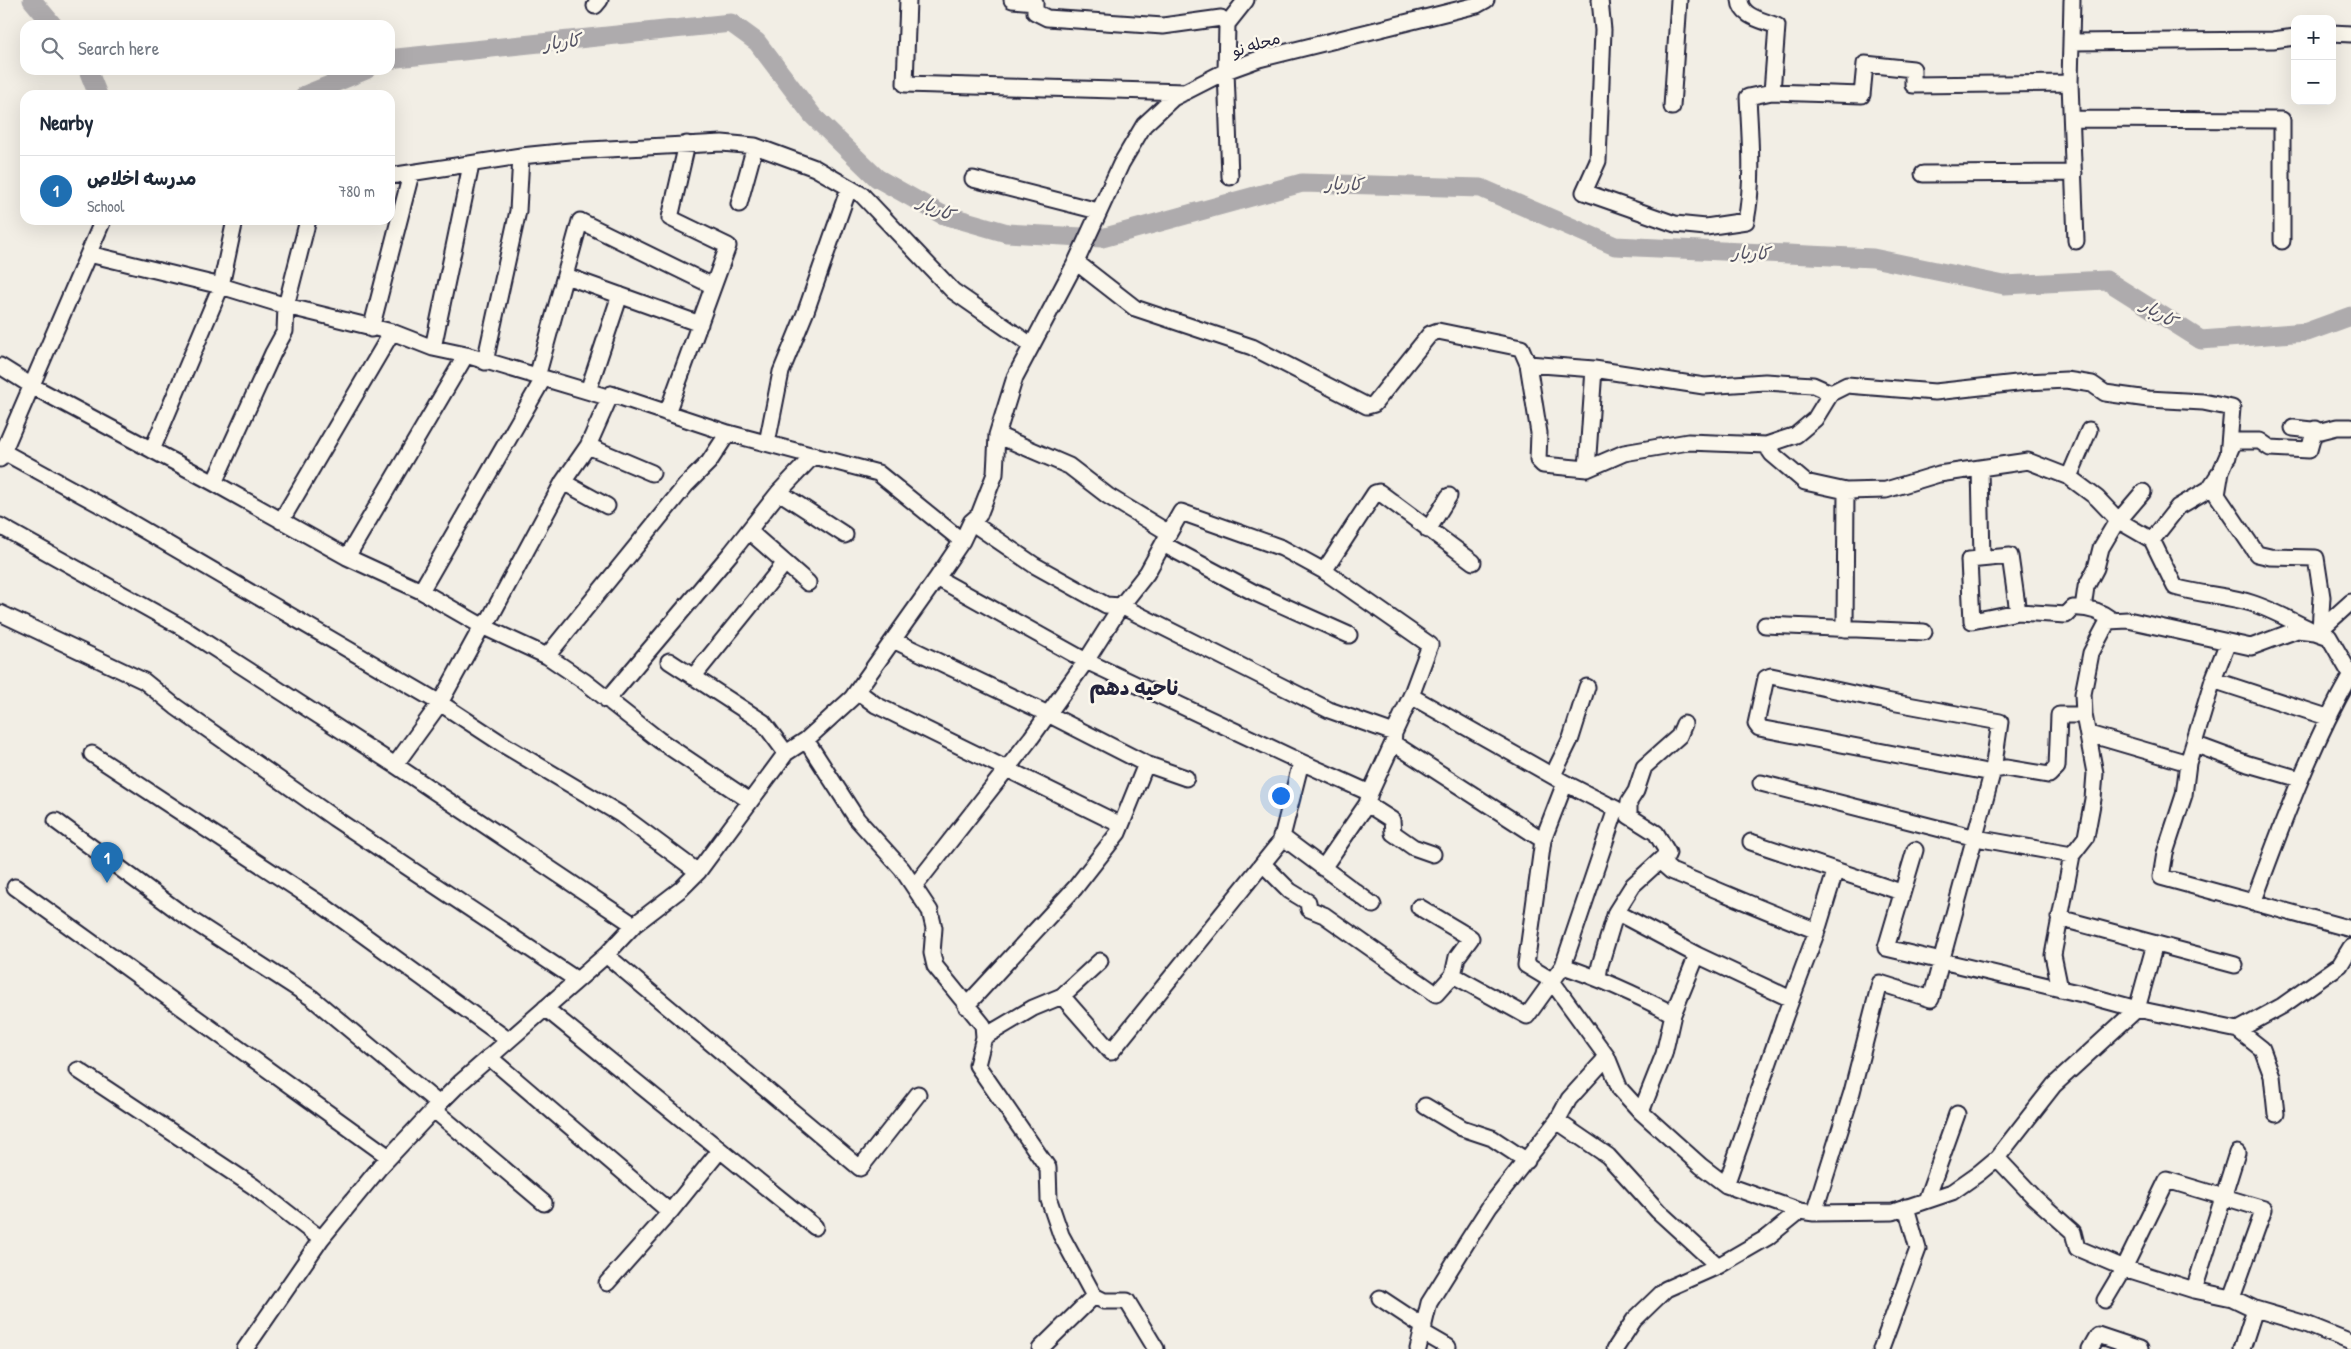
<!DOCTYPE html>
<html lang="en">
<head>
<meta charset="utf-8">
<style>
  :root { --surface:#fff; --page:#f2f2f3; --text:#1f2937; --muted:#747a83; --line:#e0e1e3; --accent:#1f6fb2 }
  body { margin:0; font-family:"Patrick Hand","Playpen Sans Arabic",sans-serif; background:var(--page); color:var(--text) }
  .controls { position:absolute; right:15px; top:15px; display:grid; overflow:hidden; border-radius:10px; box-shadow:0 5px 20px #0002 }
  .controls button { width:45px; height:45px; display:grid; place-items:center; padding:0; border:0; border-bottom:1px solid var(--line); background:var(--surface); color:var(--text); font:25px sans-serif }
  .you { position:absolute; left:1280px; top:795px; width:18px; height:18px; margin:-12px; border:4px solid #fff; border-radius:50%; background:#1a73e8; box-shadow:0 0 0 8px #1a73e833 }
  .badge { display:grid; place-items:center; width:32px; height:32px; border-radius:50%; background:var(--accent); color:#fff; font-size:16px; font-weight:700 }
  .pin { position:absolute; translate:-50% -41px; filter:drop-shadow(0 1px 2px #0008) }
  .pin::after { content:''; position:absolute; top:26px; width:18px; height:15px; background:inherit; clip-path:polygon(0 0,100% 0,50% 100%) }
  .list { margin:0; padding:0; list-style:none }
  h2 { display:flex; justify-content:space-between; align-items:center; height:65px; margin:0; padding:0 20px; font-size:21px }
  h2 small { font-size:16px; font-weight:400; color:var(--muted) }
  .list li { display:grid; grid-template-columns:32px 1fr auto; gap:15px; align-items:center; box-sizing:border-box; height:70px; padding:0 20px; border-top:1px solid var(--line) }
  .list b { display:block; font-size:19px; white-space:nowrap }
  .list p { margin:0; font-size:16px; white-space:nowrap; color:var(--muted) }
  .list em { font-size:16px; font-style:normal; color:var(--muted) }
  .icon { flex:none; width:28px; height:28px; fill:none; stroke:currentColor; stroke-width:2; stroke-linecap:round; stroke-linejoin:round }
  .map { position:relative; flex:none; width:2351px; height:1349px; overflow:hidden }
  .search { position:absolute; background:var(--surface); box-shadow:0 5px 20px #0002; left:20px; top:20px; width:375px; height:55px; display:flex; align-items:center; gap:12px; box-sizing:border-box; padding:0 18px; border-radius:15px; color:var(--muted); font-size:19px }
  .panel { position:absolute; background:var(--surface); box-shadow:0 5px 20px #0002; left:20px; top:90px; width:375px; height:135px; border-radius:15px }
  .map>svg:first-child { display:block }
</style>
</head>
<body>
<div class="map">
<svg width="2351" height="1349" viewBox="0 0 2351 1349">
  <rect width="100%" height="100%" fill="#f2eee5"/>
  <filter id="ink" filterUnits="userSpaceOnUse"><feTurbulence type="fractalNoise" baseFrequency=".02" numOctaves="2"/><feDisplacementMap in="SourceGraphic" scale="10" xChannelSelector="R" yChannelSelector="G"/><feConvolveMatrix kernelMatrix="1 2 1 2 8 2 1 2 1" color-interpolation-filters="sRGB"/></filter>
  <g filter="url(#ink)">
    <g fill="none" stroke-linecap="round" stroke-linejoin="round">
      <path stroke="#aeabad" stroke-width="19" d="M32,0L53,25
        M390,60L397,58L731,23L757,42L813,116L877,178L941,214L1007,233L1102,238L1302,183L1481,188L1615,246L1873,258L2004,285L2106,280L2201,340L2307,332L2351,316
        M88,70L98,95
        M305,95L366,70"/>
      <g stroke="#22223b" stroke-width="19">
        <path id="minor" d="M908,0L905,84L1185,92
          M1012,0L1035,2V12L1047,18L1163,26L1221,18L1227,24
          M1600,0L1603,30L1598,161L1584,192L1675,224L1706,227L1746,221C1754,180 1750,138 1748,97L1772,92L1862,95L1865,64L1913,69V85L2070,83
          M1740,0C1741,17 1762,20 1777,26L1772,92
          M2072,0L2070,83L2076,241
          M595,6L600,0
          M2332,33L2351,34
          M2071,42L2273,40L2295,37
          M1672,107L1679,0
          M2072,119L2282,120V241
          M1923,174L2074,173
          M390,176L521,156L570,151L722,143L755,146L815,168L862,195L953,291L1031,345
          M1230,177L1226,71L1227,24L1246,0
          M973,179L1098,211
          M739,204L755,146
          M89,254L221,286L286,306L392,332L433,348L466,355L607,397L611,394L728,433L878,473L962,541
          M1076,262L1135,308L1252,347L1367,406L1374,404L1430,334L1438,331L1521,348L1528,364L1594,369L1704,386L1765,382L1813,385L1831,393L1847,385L1935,392L2026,382L2066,380L2092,384L2105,393L2148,399L2203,402L2232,408L2228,457
          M566,276L700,324
          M371,329L411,174
          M433,348L471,165
          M485,362L518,211L521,156
          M1528,364L1539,433L1538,460L1543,465L1587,469L1624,453L1688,442L1766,445L1796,435L1815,419L1831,393
          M0,366L32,386L214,483L347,557L421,591L482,626L547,656L584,681L659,740L750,801
          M537,377L580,221L713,286
          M588,391L620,295
          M667,413L728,246L670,218L687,144
          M2293,428L2321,431L2337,427H2351
          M997,435L1069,466L1108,496L1169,533L1181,512L1282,548L1324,571L1430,645L1411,696
          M767,443L781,372L806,311L849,188
          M1766,445L1772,454L1805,482L1846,491L1886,490L1939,474L2028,461L2069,477L2097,498L2119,521L2152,540L2175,587C2200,595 2226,595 2251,603C2271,609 2290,620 2309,629
          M588,446L652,473
          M0,450L106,508L440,703L504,745L620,814L698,872
          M152,450L221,286L235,220
          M0,459L103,220
          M1980,468L1982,558
          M1587,469L1594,369
          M2069,477L2089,430
          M563,482L607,506
          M214,483L273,353L285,331L286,306L308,220
          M779,492L845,535
          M281,521L392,332
          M971,522L1034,565L1106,605L1121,606L1329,710L1394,733
          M0,526L183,628L395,765L634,925
          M1428,530L1449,496
          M749,531L808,583
          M2152,540L2178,507L2209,489L2219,474
          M1163,544L1253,592L1349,635
          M347,557L466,355
          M1324,571L1375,493L1379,492L1473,562
          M937,578L1086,661L1301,762L1370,793L1393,743L1394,733L1411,696L1565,783L1543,840L1526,965L1551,980L1607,1057L1620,1089L1641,1112L1701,1166L1726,1185L1800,1211
          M421,591L543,379
          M2083,608L2086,587L2096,568L2101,548L2114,526L2143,492
          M2018,612L2010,556L1969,560L1972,621L2018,612L2066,615L2073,608C2087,607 2100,611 2112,620
          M0,613L144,681L176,707L334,818L577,980
          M1765,625L1924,632
          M1845,629L1846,491
          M2320,630L2351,602
          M893,640L1048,714L1146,764L1186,778
          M2228,642L2213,680L2188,763L2184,795L2165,853L2161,877L2351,929
          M547,656L686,485L709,462L728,433
          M669,661L763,722L786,753
          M693,677L785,563
          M2213,680L2327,717
          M857,691L876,705L1121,825
          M607,700L731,553L779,492L814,455
          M1684,724L1679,736L1644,767L1636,791L1629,802V816L1656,833L1668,853L1663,864L1671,871C1720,891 1768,912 1817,931
          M2089,734L2188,763
          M806,740L857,819L902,869L930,911L934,928L932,953L935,966L983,1025L984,1037L977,1065L1048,1168L1049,1200L1061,1235L1094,1296L1104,1301H1127L1156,1349
          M1393,743L1543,840
          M2194,744L2248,764L2300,779
          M92,754L325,907L508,1040
          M395,765L440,703L482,626L490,618L563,482L588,446L611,394
          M1993,770L2006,768L2049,775L2057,767L2059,715H2084
          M1553,775L1571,738L1587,687
          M1761,783L1976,838L2072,855L2086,837L2093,799L2095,773L2084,715L2083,694L2091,653L2108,621L2128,620L2251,647L2297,630L2315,632L2329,637
          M1370,793L1367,804L1392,820L1393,833L1413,847L1433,854
          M56,821L182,914L312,998L439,1104
          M1281,836L1373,905
          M1751,842L1901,892
          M1915,850L1886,948L2082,994L2137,1009L2155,944
          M1263,864L1290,891L1308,902L1309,909L1324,915L1436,994L1453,975L1527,1016L1563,966L1616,809L1565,783
          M1323,868L1367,804
          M15,887L389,1157
          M914,887L1031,738L1086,661L1121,606L1147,573L1169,533
          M2253,903C2282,825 2310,747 2351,675L2329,637L2320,630L2322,597L2316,558L2270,557L2257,554L2217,495L2221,471L2234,441H2260L2270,448L2309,450L2315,429
          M1419,907L1471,938L1457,957L1453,975
          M1616,912L1697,955L1791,999
          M2059,918L2235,965
          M606,955L860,1168L918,1094
          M1563,966C1602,979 1637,995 1673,1014
          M1598,977L1600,965L1616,912L1633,885L1668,853
          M2060,989L2053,955L2072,855
          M1062,996L1100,961
          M966,1006L1075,888L1118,833L1146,764
          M545,1008L815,1227
          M2238,1030L2262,1049L2272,1076L2276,1114
          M984,1037L1033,1008L1062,996L1111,1052L1281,841L1301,762
          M489,1057L670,1212
          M1607,1057L1569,1099L1557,1121L1608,1156L1658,1211L1718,1266
          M78,1070L253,1186L321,1239
          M1425,1106L1462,1128L1492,1138L1527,1161
          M434,1110L544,1203
          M1641,1112L1664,1054L1673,1014L1697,955
          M1997,1158L2034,1197L2073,1232L2077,1248L2124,1268L2194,1290L2232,1298L2255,1309L2306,1324L2351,1342
          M1726,1185L1785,1016L1817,931L1835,872
          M1927,1198L1957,1114
          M1814,1213L1852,1092L1880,983L1931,999L1993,770L2000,722L1886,701L1771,676L1766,678L1756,724L1759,728L1992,773
          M607,1283L670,1212L720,1150
          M2194,1290L2237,1153
          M1380,1298L1424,1327
          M2105,1300L2124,1268L2167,1180L2264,1209L2232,1298
          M1422,1332L1448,1347
          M245,1349L321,1239L380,1167L439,1104L460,1083L606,955L634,925L681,889L698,872L786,753L806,740L852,698L937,578L962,541L971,522L979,515L995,474L997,435L1015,377L1076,262L1121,164L1144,125L1173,98L1226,71L1259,59L1477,5L1486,0
          M1040,1349L1094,1296
          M1418,1349L1429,1303L1467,1242L1490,1206L1557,1121
          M1615,1349L1634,1320L1666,1289L1718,1266L1768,1237L1800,1211L1814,1213L1893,1212L1952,1192L1979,1173L1997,1158L2054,1085L2137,1009L2238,1030L2282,1006L2340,965L2351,947
          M1881,1349L1918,1249L1906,1207
          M2090,1349L2098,1335L2140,1349
          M2242,1349L2255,1309"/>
      </g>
      <use href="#minor" stroke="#fbf7ec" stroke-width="15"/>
    </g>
  </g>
  <g text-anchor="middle" stroke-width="5" stroke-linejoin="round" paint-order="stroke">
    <g font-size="16" fill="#22223b" stroke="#fbf7ec">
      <text transform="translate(1256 44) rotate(-17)" y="6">محله نو</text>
    </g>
    <g font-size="18" font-style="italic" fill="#535263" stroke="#fbf7ec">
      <text transform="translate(562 42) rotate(-6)" y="6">کاربار</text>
      <text transform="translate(1344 184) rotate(2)" y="6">کاربار</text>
      <text transform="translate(936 208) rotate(25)" y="6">کاربار</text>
      <text transform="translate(1751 253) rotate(3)" y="6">کاربار</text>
      <text transform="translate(2159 313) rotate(32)" y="6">کاربار</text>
    </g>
    <g font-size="21" font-weight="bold" fill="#22223b" stroke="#fbf7ec">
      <text x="1134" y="695">ناحیه دهم</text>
    </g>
  </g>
</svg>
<div class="controls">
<button>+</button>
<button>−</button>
</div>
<div class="you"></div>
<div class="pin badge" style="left:107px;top:883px">1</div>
<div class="search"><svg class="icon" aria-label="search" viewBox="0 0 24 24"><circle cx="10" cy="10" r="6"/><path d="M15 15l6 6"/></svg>Search here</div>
<section class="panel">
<h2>Nearby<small></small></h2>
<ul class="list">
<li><span class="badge">1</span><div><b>مدرسه اخلاص</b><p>School</p></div><em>780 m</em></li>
</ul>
</section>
</div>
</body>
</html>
